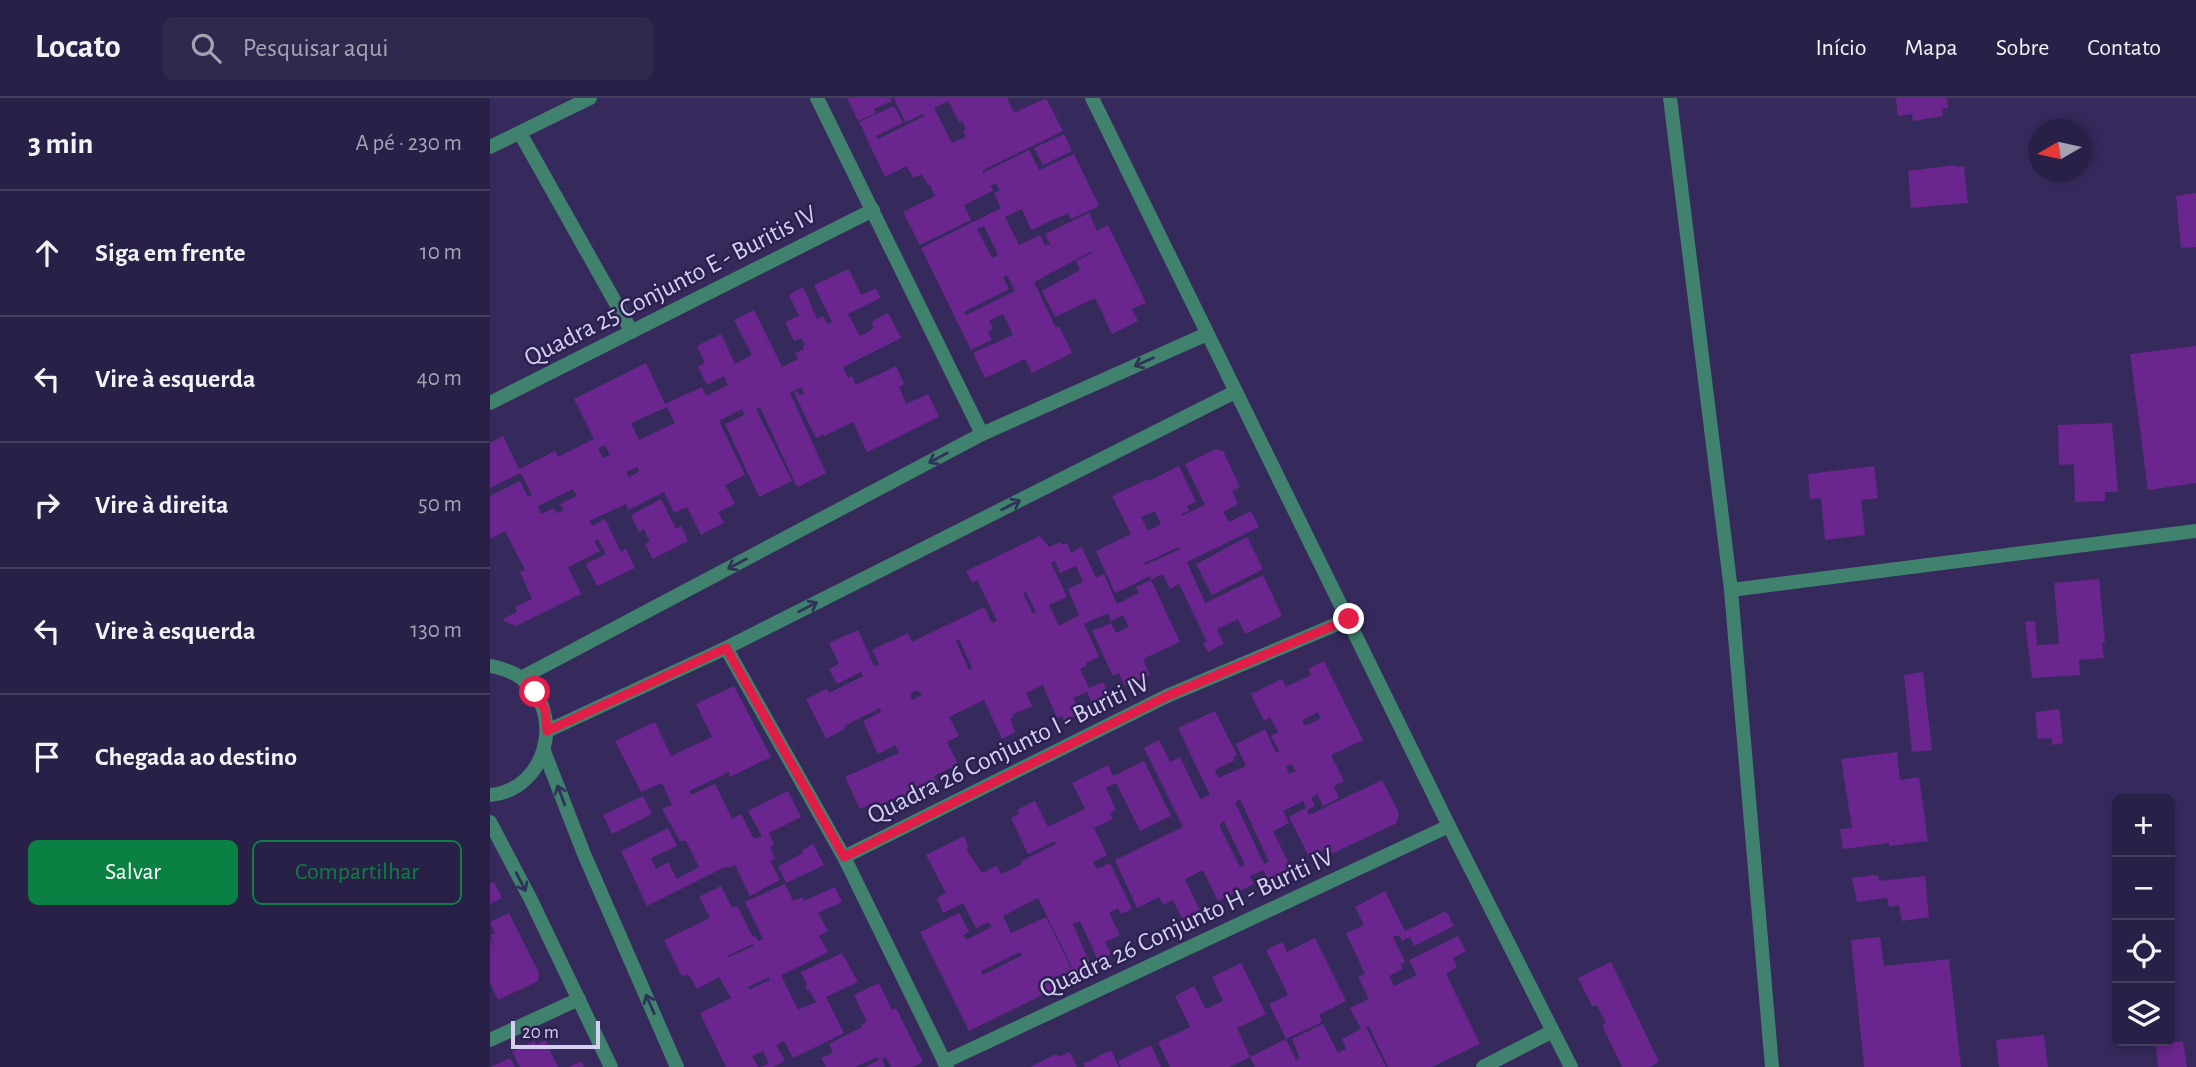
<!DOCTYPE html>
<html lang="pt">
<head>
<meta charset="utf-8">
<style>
  :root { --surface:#282046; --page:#30284d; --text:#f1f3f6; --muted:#a5a3b3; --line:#443e5f; --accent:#0b8043 }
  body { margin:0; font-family:"Alegreya Sans",sans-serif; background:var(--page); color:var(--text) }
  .controls { position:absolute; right:21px; bottom:21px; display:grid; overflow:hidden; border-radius:10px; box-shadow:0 4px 10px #0003 }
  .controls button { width:63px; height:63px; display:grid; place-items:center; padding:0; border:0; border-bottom:2px solid var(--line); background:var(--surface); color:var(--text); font:35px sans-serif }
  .compass { position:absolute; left:1538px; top:21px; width:63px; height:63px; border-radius:50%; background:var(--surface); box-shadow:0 4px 10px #0003; rotate:261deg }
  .scale { position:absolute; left:21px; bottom:18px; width:89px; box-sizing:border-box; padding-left:7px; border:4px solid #d4d0f0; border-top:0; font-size:19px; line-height:24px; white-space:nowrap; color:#d4d0f0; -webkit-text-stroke:5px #2c1f52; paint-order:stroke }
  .stop { position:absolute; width:21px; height:21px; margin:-16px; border:5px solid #e11d48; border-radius:50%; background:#fff }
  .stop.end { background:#e11d48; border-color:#fff; box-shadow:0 2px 7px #0008 }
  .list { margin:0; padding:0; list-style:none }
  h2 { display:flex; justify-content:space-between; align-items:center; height:91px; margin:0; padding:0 28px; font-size:30px }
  h2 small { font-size:23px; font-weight:400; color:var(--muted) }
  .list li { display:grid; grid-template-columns:46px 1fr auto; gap:21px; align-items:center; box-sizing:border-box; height:126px; padding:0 28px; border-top:2px solid var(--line) }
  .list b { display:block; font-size:26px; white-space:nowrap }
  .list em { font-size:23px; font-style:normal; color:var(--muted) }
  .actions { display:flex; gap:14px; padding:21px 28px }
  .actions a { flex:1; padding:16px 0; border:2px solid var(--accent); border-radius:10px; text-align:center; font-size:24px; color:var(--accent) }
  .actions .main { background:var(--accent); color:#fff }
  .icon { flex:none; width:38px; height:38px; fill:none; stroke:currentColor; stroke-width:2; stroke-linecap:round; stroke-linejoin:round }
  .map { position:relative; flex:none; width:1706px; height:969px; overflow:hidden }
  header { display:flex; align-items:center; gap:42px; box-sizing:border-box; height:98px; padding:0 35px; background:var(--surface); border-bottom:2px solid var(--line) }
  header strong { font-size:33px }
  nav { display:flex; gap:38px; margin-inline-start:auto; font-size:24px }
  .search { width:490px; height:63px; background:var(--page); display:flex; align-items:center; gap:18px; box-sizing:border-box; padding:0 24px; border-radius:10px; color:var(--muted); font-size:26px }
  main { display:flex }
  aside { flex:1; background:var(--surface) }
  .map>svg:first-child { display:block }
</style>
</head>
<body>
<header>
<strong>Locato</strong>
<div class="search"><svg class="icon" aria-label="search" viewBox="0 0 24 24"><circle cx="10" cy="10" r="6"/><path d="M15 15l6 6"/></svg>Pesquisar aqui</div>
<nav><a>Início</a><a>Mapa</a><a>Sobre</a><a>Contato</a></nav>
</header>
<main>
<aside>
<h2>3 min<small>A pé · 230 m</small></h2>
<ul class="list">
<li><svg class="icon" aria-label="ahead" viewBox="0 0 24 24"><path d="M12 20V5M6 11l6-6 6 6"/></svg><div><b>Siga em frente</b></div><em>10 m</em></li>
<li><svg class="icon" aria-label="left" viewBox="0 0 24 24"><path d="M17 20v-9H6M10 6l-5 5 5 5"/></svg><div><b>Vire à esquerda</b></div><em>40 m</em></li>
<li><svg class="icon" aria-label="right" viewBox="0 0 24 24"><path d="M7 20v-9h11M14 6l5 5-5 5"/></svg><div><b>Vire à direita</b></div><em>50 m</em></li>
<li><svg class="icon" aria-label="left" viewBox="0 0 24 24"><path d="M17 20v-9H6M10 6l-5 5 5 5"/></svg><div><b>Vire à esquerda</b></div><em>130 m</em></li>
<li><svg class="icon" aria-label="arrive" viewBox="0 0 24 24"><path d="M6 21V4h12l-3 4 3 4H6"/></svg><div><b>Chegada ao destino</b></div></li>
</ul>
<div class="actions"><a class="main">Salvar</a><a>Compartilhar</a></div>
</aside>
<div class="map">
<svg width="1706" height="969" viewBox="0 0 1706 969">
  <rect width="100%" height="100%" fill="#362a5d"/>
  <path fill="#6a268e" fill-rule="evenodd" d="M357,0H400L402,3L384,11L386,15L368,23Z
    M404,0H517L524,15L556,0L573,33L493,72V75L539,52L549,72L584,56L609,108L581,121L578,115L541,132L532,111L515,119L529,147L550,137L555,148L560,146L555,136L599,115L607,133L618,127L656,205L642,211L648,223L622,236L605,200L565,219L552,193L590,172L586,163L602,155V153L544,184L566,230L569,228L582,255L542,275L535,261L495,280L483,255L523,237L513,216L499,223L503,231L498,234L502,242L481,252L431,150L511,110L504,95L510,92L506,85L500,88L503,93L474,107L481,122L430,147L413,114L445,98L440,87H438L432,76L423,80L417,68L395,79L369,24L404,8L413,25L386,38L388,41L434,18L433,16L415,24ZM458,3L469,24L472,23L476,31L473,33L476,39L462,45L444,10ZM494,128L508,157L502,160L487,131ZM517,177L525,193L476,217L474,214L519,191L513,179Z
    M1406,0H1457L1458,10L1452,11L1453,18L1423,23L1422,16L1408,18Z
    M574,36L582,53L553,67L544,50Z
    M1465,67L1466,69L1474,68L1478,105L1421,110L1418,73Z
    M1706,95V149L1691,150L1686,98Z
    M359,171L371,197L386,190L391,200L358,216L370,238L384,230L381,224L398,215L411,240L353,269L358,280L362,278L366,287L406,268L414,286L409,289L416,306L438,296L449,319L377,354L363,324L334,338L333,336L326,340L304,295L307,293L309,297L314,295L311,289L300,295L336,375L307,389L270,309L266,311L302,383L269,399L235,326L255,317L252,311L229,323L255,377L235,387L245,406L228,414L234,425L211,437L197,409L184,415L174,394L138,412L136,406L99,423L102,428L115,421L131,454L136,451L145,470L107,488L96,466L116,456L108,441L104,443L110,453L78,469L91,496L26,528L14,523L13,521L27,514L25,509L42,501L30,474L35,472L15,433L0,441V398L30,383L38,399L42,397L31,375L0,390V345L13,338L29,371L65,353L68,359L104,341L84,301L156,265L175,306L212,289L216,298L238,287L234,278L217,287L208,269L215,265L207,248L231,236L245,266L262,257L244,222L264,212L292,269L308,261L305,255L314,251L313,248L315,247L311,240L304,243L295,224L309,218L299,197L313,189L327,221L333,218L337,226L342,224L324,187ZM177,309L185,325L149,342L141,325ZM115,347L120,357L113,360L108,350ZM147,369L149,374L139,379L136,374ZM83,391L87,398L70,406L74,412L67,415L64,410L51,416L48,408Z
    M1706,248V385L1658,392L1640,256Z
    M1622,325L1628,394H1615V403L1585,404L1584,366L1569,367L1568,327Z
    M726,351L733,353L750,389L742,393L748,406L733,414L739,424L761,413L769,429L697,464L715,505L773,477L792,518L755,536L748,521L727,531L734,546L718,554L713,545L717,544L689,486L680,491L673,476L661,482L660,478L625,495L606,453L641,436L622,398L658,381L659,383L689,368L706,404L697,408L699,413L691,416L692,418L715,407L695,366ZM665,413L671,426L658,433L651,419ZM689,449L690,451L655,467L654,465Z
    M1384,368L1388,400L1371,402L1375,437L1335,442L1331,400L1320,401L1318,376Z
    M171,401L186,431L191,428L198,443L163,461L155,446L160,444L154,431L149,434L141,417Z
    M550,438L559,449L570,444L572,447L577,445L581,455L592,449L606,480L614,476L627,506L649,495L646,489L661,482L690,544L653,561L660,577L635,588L629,575L623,578L602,533L621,525L626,535L639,529L633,517L621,523L618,515L594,526L609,559L596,565V568L590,571L599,590L613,584L621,601L604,609L597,594L583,600L591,615L574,623L572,618L567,620L553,587L536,595L542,608L522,617L523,620L520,621L525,634L512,641L494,602L459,619L469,638L457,644L468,666L444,678L448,686L391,712L387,703L370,711L355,679L409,655L405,647L388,656L373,623L391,614L390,610L354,628L355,631L336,641L316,601L337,591L339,595L373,578L371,574L347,586L339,571L349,566L339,545L368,532L384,568L389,566L382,552L418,535L422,544L494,509L502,525L507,523L487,482L482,485L476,473ZM565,463L570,475L586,468L593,484L578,491L589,517L569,528L559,507L577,499L561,465ZM536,494L546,514L543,516L533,495ZM469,541L482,570L479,572L466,543ZM427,592L432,597L422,602L420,596Z
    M757,439L773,471L722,497L706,466Z
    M1609,481L1615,544H1612L1614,560L1589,562L1590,577L1542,580L1535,524L1545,523L1547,547L1569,546L1564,485Z
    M834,563L873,642L841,657L854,683L844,688L849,700L833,708L827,696L821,700L825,708L817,712L813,703L793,713L799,725L783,733L803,774L780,786L773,772L760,778L764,786L728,803L713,772L695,781L713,819L695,828L683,802L673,807L669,799L647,810L625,762L693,729L654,650L669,642L680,664L690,659L710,701L720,697L688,630L725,613L747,657L743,659L745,662L725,672L728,680L756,668L746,646L775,631L786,655L789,653L781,638L788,634L780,619L774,623L761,596L792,581L796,589L821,577L818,571ZM828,614L831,620L815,628L812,622ZM801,666L806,673L799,676L796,668ZM750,701L779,764L774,766L745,704ZM734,723L755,767L750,769L729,727Z
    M1433,574L1442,652L1422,654L1414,577Z
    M244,588L281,659L240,679L239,674L199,693L201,697L225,686L242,721L251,716L264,741L272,738L258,713L298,693L311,719L279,735L284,747L280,749L285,761L280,763L290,782L260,798L245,767L238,770L237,768L157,808L131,753L178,730L187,748L161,760L166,771L178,764L187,781L209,769L196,743H190L172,711L182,707L172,685L151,694L125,643L165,624L181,658L222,639L206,606Z
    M1569,611L1573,645L1562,647V640L1548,641L1545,614Z
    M1407,654L1410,682L1429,679L1438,743L1399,748V745L1353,751L1350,731L1362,730L1351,661Z
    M654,663L681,718L650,733L626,685L616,690L626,712L620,715L623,721L604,730L617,757L603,764L607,771L620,765L642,811L631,816L628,810L619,815L630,837L615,844L621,856L608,862L590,823L583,826L603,872L479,933L430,834L469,815L479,834L473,837L476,842L501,829L499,824L486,830L473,805L453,815L447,800L456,795L436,757L474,738L479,750L476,751L492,775L507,768L511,776L532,766L531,763L566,746L565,743L538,756L521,720L529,716L527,712L545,703L558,729L595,711L582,685L618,667L623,678ZM548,800L582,869L581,870L556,819L521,835L513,818ZM530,854L532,857L493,877L491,873Z
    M892,682L909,715L907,725L839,757L836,751L819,759L799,719L816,710L819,717Z
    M153,698L162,716L122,736L113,717Z
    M323,746L334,767L296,785L288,768L313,755L312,752Z
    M1384,777L1388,778L1389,783L1435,778L1439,819L1412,823L1409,807L1399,809L1397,800L1367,804L1362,780Z
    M4,784L12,800L0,806V786Z
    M295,786L303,803L312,799L314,803L345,789L352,804L328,815L338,833L329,838L338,854L291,877L308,912L326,904L319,892L317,893L315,889L317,887L311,874L352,855L368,884L336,899L354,935L303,960L294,943L286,947L295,963L283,969H271L279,965L273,953L262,958L268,969H236L210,915L241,900L229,879L207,891L198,876L192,879L174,842L220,820L209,799L231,788L242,810L247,808L263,839L265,838L268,843L273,841L255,804ZM263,846L264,848L238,859L237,858ZM279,879L280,882L259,892L258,889Z
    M895,793L915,833L956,813L964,828L924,848L920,839L912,843L909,837L903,839L915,864L911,866L913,871L899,878L904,888L927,877L919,862L968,838L976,853L963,860L967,869L956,876L990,946L942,969H898L879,928L876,929L896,969H765L760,959L796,941L779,906L798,897L776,852L793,844L797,854L825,840L856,903L829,917L832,924L796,941L806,962L810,960L802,941L833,926L848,955L856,951L852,941L871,931L860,910L879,901L868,879L875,876L856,835L874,827L865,809Z
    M19,815L49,875L48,883L8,902L0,885V842L5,850L0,837L5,835L0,824Z
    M1390,839L1394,868L1459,861L1471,969H1374L1361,842Z
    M1121,864L1169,964L1160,969H1132L1112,927L1116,925L1107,908H1102L1088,880Z
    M751,865L776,916L747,930L760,959L739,969H680L668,944L700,929L685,898L704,888L716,911L733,903L722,879Z
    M389,885L402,912L406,910L433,964L422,969H401L396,959L392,961L395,969H375L389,962L387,959L365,969H336L331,960L343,955L339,946L372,929L371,927L377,924L364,897Z
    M1554,937L1558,969H1509L1506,942Z
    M55,942L68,969H30L22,954L44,943L46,947Z
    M1693,943L1697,969H1668L1666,947Z
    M661,947L671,969H631L628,963Z
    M621,952L629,969H595L593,966Z
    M580,954L587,969H540L564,957L570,958Z
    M20,960L25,969H1Z
    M91,963L94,969H79Z"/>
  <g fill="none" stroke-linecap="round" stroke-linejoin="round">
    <path stroke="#40826e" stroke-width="14" d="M327,0L492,336
      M1180,0L1241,492L1282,969
      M30,35L142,234
      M0,49L100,0
      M0,305L383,112
      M1241,492L1706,433
      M236,550L354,759L457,969
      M354,759L677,598L859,521
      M0,942L89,901
      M454,964L959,728
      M993,969L1061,934"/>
    <path stroke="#40826e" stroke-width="14" d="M602,0L959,728L1081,969
      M0,568C11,570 22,573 31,580C76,613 58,692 0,697
      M31,580L492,336L717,236
      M57,633L236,550L745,294
      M54,653L94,756L187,969
      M0,724L41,802L121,969"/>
  </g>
  <defs><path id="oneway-shaft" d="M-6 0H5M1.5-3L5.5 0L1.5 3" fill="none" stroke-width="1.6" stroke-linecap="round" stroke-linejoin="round" transform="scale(1.75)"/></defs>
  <g stroke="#303358">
    <use href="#oneway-shaft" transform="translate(654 264) rotate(156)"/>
    <use href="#oneway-shaft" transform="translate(448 360) rotate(152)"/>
    <use href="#oneway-shaft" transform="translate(521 407) rotate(-27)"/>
    <use href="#oneway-shaft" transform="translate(247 466) rotate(152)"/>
    <use href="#oneway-shaft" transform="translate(318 509) rotate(-27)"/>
    <use href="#oneway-shaft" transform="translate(71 697) rotate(-111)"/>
    <use href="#oneway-shaft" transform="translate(31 784) rotate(63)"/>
    <use href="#oneway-shaft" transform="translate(160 906) rotate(-114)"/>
  </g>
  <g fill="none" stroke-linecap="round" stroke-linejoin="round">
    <path stroke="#e11d48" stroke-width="9" d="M45,594L55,612L57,633L236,550L354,759L677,598L859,521"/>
  </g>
  <g text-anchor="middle" stroke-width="5" stroke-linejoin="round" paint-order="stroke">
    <g font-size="26" fill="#d4d0f0" stroke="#2c1f52">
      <text transform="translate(180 187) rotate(-27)" y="9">Quadra 25 Conjunto E - Buritis IV</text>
      <text transform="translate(518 650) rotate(-26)" y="9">Quadra 26 Conjunto I - Buriti IV</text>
      <text transform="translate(696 824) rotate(-25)" y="9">Quadra 26 Conjunto H - Buriti IV</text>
    </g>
  </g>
</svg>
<div class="controls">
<button>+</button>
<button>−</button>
<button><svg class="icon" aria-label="locate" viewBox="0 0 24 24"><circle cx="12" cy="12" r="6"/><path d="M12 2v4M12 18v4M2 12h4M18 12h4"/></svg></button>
<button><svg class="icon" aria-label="layers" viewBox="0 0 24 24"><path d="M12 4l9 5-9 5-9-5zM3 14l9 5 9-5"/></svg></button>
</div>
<svg class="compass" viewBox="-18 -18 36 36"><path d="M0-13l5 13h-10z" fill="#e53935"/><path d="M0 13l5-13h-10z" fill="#a5a3b3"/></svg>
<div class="scale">20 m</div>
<div class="stop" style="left:45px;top:594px"></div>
<div class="stop end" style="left:859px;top:521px"></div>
</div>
</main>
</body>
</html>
